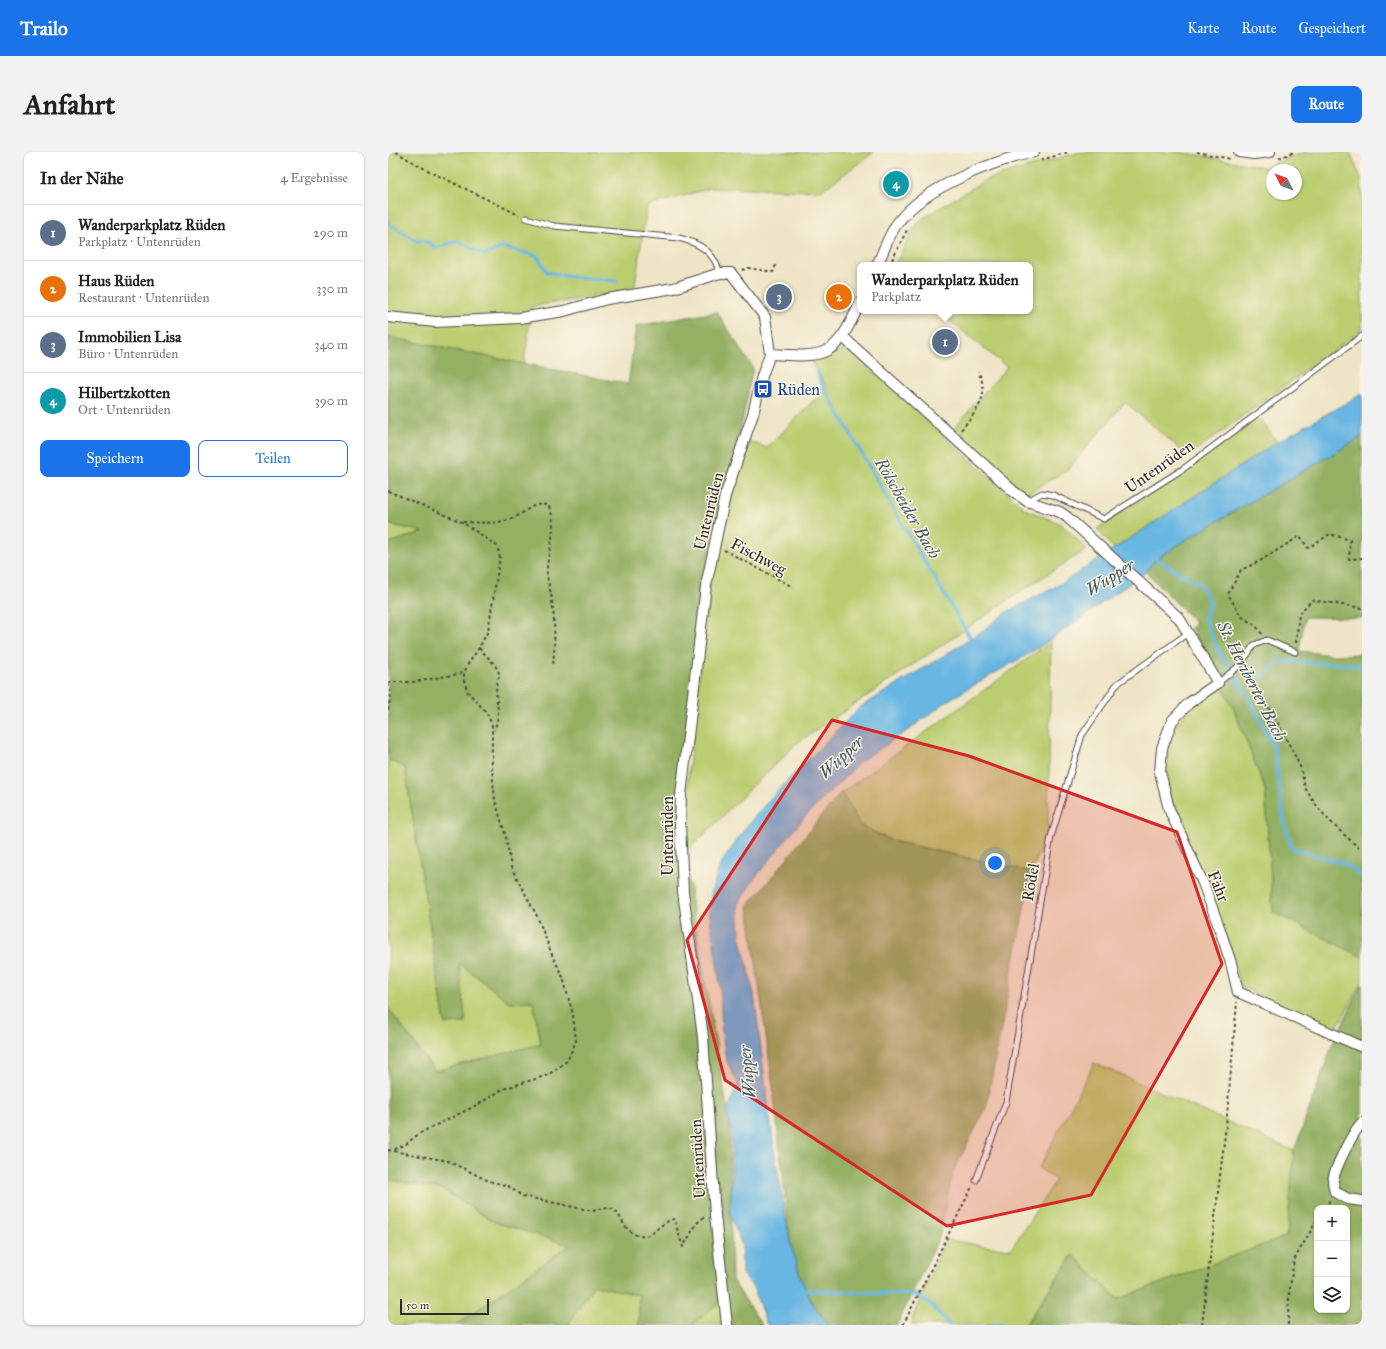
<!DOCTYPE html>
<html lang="de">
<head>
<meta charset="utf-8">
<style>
  :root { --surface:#fff; --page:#f2f2f2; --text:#222; --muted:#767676; --line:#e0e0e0; --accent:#1a73e8 }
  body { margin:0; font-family:"IM FELL Great Primer",serif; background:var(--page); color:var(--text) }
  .controls { position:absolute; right:12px; bottom:12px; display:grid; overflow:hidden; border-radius:8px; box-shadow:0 1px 3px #0004 }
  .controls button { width:36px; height:36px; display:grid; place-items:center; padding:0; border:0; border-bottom:1px solid var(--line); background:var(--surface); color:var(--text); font:20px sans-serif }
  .compass { position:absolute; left:878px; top:12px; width:36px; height:36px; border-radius:50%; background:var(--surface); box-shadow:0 1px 3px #0004; rotate:312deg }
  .scale { position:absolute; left:12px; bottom:10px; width:89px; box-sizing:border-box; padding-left:4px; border:2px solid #2b2b2b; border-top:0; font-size:11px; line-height:14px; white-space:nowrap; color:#2b2b2b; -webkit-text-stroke:3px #fcf5e5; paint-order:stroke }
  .you { position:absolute; left:607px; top:711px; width:14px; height:14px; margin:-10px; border:3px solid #fff; border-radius:50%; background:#1a73e8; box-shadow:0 0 0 6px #1a73e833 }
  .badge { display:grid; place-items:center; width:26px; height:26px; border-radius:50%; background:var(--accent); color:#fff; font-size:13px; font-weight:700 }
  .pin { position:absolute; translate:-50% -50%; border:2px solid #fff; box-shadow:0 1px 4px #0006 }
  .popup { position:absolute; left:469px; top:110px; width:176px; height:52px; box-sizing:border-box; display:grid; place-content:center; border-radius:8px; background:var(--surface); filter:drop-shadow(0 1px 3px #0005); font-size:13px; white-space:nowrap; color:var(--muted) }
  .popup b { font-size:15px; color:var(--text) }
  .popup::after { content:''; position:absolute; left:50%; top:100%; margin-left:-8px; border:8px solid transparent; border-top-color:var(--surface) }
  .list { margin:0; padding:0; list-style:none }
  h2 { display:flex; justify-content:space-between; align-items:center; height:52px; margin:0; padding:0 16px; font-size:17px }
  h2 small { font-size:13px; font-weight:400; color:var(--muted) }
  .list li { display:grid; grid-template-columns:26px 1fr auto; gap:12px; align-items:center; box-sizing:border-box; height:56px; padding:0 16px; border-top:1px solid var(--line) }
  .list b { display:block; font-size:15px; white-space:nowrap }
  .list p { margin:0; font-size:13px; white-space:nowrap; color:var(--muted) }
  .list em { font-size:13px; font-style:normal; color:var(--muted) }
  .actions { display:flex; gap:8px; padding:12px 16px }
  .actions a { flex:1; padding:9px 0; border:1px solid var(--accent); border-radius:8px; text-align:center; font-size:14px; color:var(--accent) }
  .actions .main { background:var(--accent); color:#fff }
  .icon { flex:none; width:22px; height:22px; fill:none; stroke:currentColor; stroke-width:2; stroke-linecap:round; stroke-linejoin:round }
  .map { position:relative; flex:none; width:974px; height:1173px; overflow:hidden; border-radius:8px }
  header { display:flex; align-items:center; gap:24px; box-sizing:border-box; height:56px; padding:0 20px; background:var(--accent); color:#fff }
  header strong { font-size:19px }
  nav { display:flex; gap:22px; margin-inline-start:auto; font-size:14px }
  .intro { display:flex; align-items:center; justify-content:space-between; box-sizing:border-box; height:96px; padding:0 24px }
  h1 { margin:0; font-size:28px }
  .button { padding:10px 18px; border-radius:8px; background:var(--accent); color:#fff; font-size:14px; font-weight:700 }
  main { display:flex; gap:24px; padding:0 24px }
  aside { flex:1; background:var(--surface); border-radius:8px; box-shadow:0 1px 3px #0004 }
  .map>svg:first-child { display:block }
</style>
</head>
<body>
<header>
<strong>Trailo</strong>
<nav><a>Karte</a><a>Route</a><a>Gespeichert</a></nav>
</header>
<div class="intro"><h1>Anfahrt</h1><a class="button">Route</a></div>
<main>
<aside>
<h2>In der Nähe<small>4 Ergebnisse</small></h2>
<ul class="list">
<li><span class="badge" style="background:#5c6f8a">1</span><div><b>Wanderparkplatz Rüden</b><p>Parkplatz · Untenrüden</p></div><em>290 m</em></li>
<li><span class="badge" style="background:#e8710a">2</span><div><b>Haus Rüden</b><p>Restaurant · Untenrüden</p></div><em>330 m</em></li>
<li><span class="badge" style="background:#5c6f8a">3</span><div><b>Immobilien Lisa</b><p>Büro · Untenrüden</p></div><em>340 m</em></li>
<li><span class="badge" style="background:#0f9aa8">4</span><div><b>Hilbertzkotten</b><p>Ort · Untenrüden</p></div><em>390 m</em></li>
</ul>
<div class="actions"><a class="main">Speichern</a><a>Teilen</a></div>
</aside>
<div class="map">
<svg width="974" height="1173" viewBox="0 0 974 1173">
  <rect width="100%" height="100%" fill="#fcf5e5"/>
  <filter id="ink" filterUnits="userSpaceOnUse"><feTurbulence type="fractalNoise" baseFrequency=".025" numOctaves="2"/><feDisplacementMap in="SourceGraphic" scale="8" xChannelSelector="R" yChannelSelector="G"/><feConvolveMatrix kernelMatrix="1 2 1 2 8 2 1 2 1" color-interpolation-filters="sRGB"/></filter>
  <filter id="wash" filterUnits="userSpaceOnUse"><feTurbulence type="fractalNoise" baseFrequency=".012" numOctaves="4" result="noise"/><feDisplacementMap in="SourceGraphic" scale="16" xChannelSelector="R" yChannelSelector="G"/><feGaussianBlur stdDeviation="0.9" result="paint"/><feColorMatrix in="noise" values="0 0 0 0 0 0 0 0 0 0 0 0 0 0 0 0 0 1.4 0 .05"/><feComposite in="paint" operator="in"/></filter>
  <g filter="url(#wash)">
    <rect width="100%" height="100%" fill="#eee5c6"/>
    <path fill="#bbcd71" stroke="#737c4e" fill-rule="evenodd" d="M0,0H486L433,39L323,36L259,54L246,139L144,154L136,212L0,185Z
      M692,0H792L876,15L917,0H962L974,29V178L800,304L737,250L680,317L642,340L637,341L567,275L619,215L550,159H642V113H507L525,78L535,66L597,28ZM884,18H908V42H884Z
      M459,196L637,357L673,372L699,397L641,434L408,592L297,701L296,672L298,644L321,434L328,402L360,289L379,296L439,235L424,211Z
      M872,267L889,290L726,397L709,377Z
      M0,372L36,380L0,391Z
      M663,490L660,680L643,720L505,689L473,674L453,641Z
      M833,531L845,555L877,637L885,760L974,805V830L948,877L854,836L787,659L776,624L786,576L800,558Z
      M0,607L17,616L57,872L77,871L71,810L121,850L145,849L153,892L47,919L0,856Z
      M706,911L906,999L899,1085L730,1147L684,1103L637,1173H524L525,1164L558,1087L593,1094L623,1097L668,1028L651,1016Z
      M0,1028L54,1037L106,1070L182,1093L68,1173H0Z
      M205,1133L251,1143V1173H180Z
      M334,1148L345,1173H304Z"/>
    <path fill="#94b063" stroke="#606e47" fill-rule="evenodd" d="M329,160L365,216L351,285L321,404L290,642L305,758L341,966L344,1128L374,1173H345L334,1148L304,1173H251V1143L206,1133L180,1173H68L182,1093L106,1070L54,1037L0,1028V856L47,919L153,892L145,849L122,850L71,811L78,871L57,872L17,616L0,607V391L35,380L0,372V185L240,232L248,174Z
      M974,285V466L917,465L911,499L946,503L974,502V805L885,760L877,637L845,555L803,476L808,471L758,420L766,409L799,387Z
      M453,640L473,674L505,689L643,720L598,956L565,1020L552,1083L509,1173H440L423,1149L412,1124L402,1090L385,936L360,754Z
      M974,832V1173H638L685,1103L730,1147L899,1084L906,999L945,891ZM929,1056H959V1158H929Z"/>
    <path fill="#68b6e2" stroke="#4a7086" d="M974,242V285L799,387L766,409L758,420L652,495L562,547L519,579L473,609L414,668L366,727L350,752L352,783L366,842L386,997L402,1090L412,1124L423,1149L440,1173H379L365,1135L354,1122V1094L342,1062L344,1024L343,979L339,960L350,931L338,908L334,880L332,834L321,758L324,737L332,713L359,674L380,649L471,556L576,491L601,474L620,459L673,432L706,410L889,290Z"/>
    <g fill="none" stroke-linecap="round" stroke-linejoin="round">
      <path stroke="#68b6e2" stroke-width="3.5" d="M0,71L29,89H38L48,96L69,89L97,103L114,95L149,104L159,120L184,125L229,129
        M429,219L433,230L513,370L585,490
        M765,405L813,433L822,451L817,467L831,500L860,544L886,596L896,670L904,696L957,712L974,724
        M871,528L893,509L974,513
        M415,1138L529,1143L543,1153L562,1173
        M602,1173H615"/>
    </g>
  </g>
  <g filter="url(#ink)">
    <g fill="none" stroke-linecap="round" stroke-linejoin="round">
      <g stroke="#484742" stroke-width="7">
        <path id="lane" d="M138,66L166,74L291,86C313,92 325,99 332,121
          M639,349L654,341L665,343L716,367L795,317L974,184
          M830,531L852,513L866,493L879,488L907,500
          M588,1028L618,950L663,685L694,583L729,532L800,481"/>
      </g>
      <g stroke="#484742" stroke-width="12">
        <path id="street" d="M851,0L866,2L882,0
          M489,113C496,99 501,81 511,69C537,35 605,9 646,0
          M0,165L48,170L132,166L176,159L219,147L286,136L332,121H343L377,165L382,202L374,224L365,262L337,344L318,434L293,643L292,672L295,740L315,885L327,1063L339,1173
          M455,185L625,339L639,349L672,360L679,365L791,466L830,531L801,551L784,569L774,596L772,620L781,657L815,731L830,772L843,811L850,840L974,895
          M382,202C440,206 447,205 472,151
          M974,971C965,979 947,1016 945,1028C945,1032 946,1036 947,1040L960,1047L974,1049"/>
      </g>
      <path stroke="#484742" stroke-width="2" stroke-dasharray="3 3" stroke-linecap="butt" d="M8,0L39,18L131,63
        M809,0L842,7
        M891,6L907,0
        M653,8L681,0
        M504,108L520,76
        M354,118L360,116L385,120L388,113
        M573,278C589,257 603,246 590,219
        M0,339L74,370L109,394L112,405L100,479L91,496L80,512L76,521V529L80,540L99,561L104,573V618L107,648L118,685L123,715L149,764L165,805L175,825L185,863L188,889L179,909L160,923L115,937L89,953L32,981L18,992L5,998
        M75,370C92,370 108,373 125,366C136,362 149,346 161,355C170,373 161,396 159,415C158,427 163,438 164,449C167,470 167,492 165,514
        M336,398L405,435
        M874,482L868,474L853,464L840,442L853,418L872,409L912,384L920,396L942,382L962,388L961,407L974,406
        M908,491L911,462L924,448L974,456
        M91,496L107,513L112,523C102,541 116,557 106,578
        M857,520C877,548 895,579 910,610C915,618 914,629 918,637C931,661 953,681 974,698
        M0,530H26L76,521
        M0,558L3,542L0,531
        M0,998L60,1009L101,1029L120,1034L134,1044L205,1059L213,1056L225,1057C233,1063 234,1073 242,1079C262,1095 271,1069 286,1067L295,1095L309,1071L316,1065
        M937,1056L942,1048
        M515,1173L584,1035
        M814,1173L838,974L849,850
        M900,1173L901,1142L906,1108L929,1068"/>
      <use href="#lane" stroke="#fff" stroke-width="5"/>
      <use href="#street" stroke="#fff" stroke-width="10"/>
    </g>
  </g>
  <path fill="#d62828" fill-opacity="0.2" stroke="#d62828" stroke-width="3" stroke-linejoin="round" d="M444,568L581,604L789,680L834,812L703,1043L559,1074L337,928L299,788Z"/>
  <defs>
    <g id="bus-square" transform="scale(1)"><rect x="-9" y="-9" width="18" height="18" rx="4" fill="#1a4fb4" stroke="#fcf5e5"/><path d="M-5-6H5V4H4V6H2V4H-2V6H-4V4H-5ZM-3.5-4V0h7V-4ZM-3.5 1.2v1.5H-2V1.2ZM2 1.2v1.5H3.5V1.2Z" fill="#fff"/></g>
  </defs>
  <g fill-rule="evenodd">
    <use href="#bus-square" x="375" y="237"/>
  </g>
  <g text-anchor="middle" stroke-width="3" stroke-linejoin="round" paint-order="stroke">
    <g font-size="16" fill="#164399" stroke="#fcf5e5" text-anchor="start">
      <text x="389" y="243">Rüden</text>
    </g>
    <g font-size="16" fill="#2b2b2b" stroke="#fcf5e5">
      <text transform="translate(771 314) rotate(-35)" y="6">Untenrüden</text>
      <text transform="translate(320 359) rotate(-76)" y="6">Untenrüden</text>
      <text transform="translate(371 404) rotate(28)" y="6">Fischweg</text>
      <text transform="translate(279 684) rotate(-90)" y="6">Untenrüden</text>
      <text transform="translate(642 730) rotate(-80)" y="6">Rödel</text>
      <text transform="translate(831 734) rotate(68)" y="6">Fähr</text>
      <text transform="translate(309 1007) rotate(-93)" y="6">Untenrüden</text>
    </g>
    <g font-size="17" font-style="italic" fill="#405c6b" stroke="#fcf5e5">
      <text transform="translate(520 356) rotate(60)" y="6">Rölscheider Bach</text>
      <text transform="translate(722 425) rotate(-32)" y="6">Wupper</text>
      <text transform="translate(864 529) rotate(63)" y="6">St. Heriberter Bach</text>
      <text transform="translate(453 605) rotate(-43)" y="6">Wupper</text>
      <text transform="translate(359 920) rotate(-96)" y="6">Wupper</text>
    </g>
  </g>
</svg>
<div class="controls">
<button>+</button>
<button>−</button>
<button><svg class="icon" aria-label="layers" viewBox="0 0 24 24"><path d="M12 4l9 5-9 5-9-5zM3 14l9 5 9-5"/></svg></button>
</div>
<svg class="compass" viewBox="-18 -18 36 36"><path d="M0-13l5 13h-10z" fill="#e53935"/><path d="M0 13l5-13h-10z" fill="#767676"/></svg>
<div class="scale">50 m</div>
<div class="you"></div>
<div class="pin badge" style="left:557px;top:190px;background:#5c6f8a">1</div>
<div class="popup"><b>Wanderparkplatz Rüden</b>Parkplatz</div>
<div class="pin badge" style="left:451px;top:145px;background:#e8710a">2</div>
<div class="pin badge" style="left:391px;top:145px;background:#5c6f8a">3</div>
<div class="pin badge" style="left:508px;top:32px;background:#0f9aa8">4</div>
</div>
</main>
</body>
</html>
